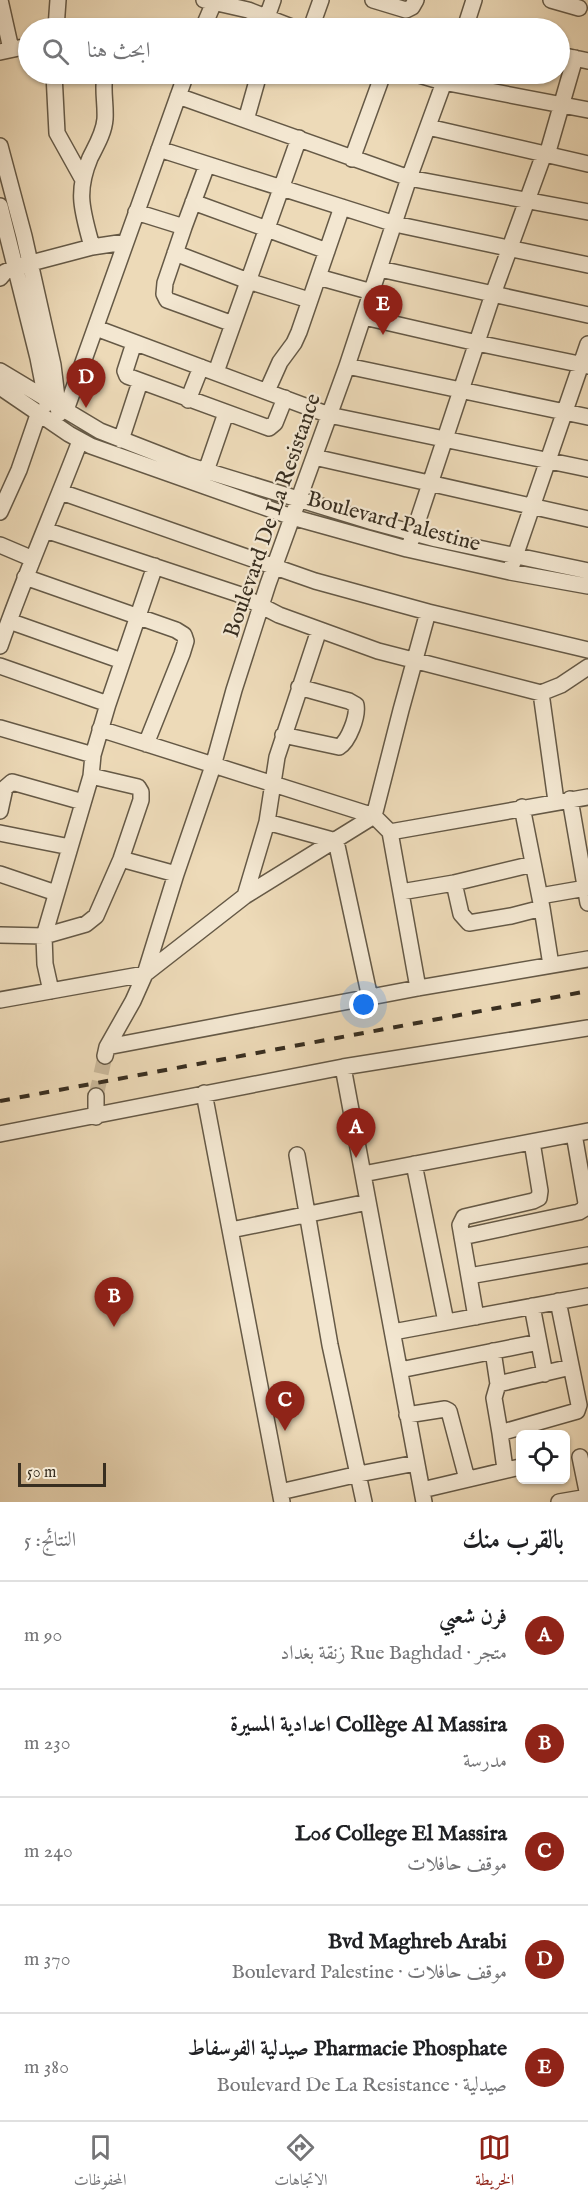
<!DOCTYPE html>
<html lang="ar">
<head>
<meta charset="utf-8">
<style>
  :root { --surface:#fff; --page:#f2f2f2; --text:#202124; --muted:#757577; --line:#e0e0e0; --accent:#8f2418 }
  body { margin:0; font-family:"IM FELL English",Amiri,serif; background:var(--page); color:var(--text); direction:rtl }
  .controls { position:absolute; right:18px; bottom:18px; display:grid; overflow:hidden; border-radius:9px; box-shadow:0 2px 4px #0004 }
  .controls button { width:54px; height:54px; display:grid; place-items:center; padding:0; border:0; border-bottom:2px solid var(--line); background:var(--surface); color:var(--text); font:30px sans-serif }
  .scale { position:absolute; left:18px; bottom:15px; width:88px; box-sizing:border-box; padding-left:6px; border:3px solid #382e20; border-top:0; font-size:16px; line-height:21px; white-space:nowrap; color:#382e20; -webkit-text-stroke:4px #f3e7d1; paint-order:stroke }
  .you { position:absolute; left:364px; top:1005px; width:21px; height:21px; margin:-15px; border:4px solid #fff; border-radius:50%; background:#1a73e8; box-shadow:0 0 0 9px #1a73e833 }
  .badge { display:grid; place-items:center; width:39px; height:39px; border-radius:50%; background:var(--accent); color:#fff; font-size:20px; font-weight:700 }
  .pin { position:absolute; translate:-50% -50px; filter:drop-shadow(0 2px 3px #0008) }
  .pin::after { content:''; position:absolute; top:32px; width:21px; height:18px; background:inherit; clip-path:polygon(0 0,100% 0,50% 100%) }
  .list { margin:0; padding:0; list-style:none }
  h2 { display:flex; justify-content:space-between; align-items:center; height:78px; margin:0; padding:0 24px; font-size:26px }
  h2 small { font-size:20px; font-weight:400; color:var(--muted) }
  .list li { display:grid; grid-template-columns:39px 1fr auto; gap:18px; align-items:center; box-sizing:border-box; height:108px; padding:0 24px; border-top:2px solid var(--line) }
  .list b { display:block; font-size:22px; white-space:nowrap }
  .list p { margin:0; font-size:20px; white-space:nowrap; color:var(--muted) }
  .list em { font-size:20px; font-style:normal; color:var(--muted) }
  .icon { flex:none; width:33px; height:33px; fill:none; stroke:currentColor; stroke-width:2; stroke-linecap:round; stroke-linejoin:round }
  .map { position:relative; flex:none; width:588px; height:1502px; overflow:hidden; direction:ltr }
  .search { position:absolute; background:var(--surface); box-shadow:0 2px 4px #0004; left:18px; right:18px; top:18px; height:66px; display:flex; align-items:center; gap:15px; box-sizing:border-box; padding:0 21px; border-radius:33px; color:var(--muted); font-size:22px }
  .sheet { height:618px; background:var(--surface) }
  nav { display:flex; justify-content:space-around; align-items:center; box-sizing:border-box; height:84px; border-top:2px solid var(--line); background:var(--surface); font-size:16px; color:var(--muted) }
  nav a { display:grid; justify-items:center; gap:3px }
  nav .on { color:var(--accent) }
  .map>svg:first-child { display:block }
</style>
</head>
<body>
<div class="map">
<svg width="588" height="1502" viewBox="0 0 588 1502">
  <rect width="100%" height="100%" fill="#eddab8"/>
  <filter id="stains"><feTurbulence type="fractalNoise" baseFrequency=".00333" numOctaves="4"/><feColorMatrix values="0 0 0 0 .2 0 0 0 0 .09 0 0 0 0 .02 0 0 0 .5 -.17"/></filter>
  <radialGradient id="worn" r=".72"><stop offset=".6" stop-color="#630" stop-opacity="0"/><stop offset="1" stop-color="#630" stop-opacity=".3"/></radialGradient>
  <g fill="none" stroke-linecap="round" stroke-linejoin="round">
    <path stroke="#c9b89a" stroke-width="15" stroke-dasharray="15 8" stroke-linecap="butt" d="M96,1096L105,1056"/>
    <g stroke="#655946" stroke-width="18">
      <path id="minor" d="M0,0L11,49
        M204,0L248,10L294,28
        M373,0L406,10L412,7L416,0
        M551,0L579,8
        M267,17L273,0
        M56,28L58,0
        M203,28L215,0
        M311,28L321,0
        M465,28L474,0
        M0,52L28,46
        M560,55L588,61
        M54,74L57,133L82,178
        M416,74L443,82L588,110
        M178,96L409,178L588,212
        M246,120L259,74
        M428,127L588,164
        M0,146L24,236L53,365L59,414
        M159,149L395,224L588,265
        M547,155L575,58
        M352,159L383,74
        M207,165L184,227L165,283L164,294L167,300L233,324
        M193,202L327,251
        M0,206L38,358L47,404
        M136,212L184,227
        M92,247C83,212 75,194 90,158C96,146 104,133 105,119C106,104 102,89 105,74
        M175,253L248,281L309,300
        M380,269L588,315
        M318,277L372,292
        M0,278L5,272L16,267L92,247L125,242
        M364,317L477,343L588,366
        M96,328L329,415L588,469
        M134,343L125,371L127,376L269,428L275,423L285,398
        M347,366L588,417
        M0,371L100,431L187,465L373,522L436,539L588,571
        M216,372L299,138
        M0,387L69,434L91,446L292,517L407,549L510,572L588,586
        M267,391L280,362L294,343L299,332L342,207
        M188,400L201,367
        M66,410L186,74
        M121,440L140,382
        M314,457L588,519
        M206,471L226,413
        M61,492L315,581L428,612L588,650
        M0,512L19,470L39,412
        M45,530L238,594L279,615L378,651L541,693L561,685L588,667
        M411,541L493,294L544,154
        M0,545L33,559
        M512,565L588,344
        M25,577L176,630L184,635L186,641L182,654L146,744
        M9,621L122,661
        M0,646C24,577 54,509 80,441
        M0,666L108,704
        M541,693L556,801
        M0,728L93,755
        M100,729L374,816L390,832L418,988
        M283,735L339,747C349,741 358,716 356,705L349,701L299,687
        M570,799L588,903
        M522,807L542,908L551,965
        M0,811L5,788L12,782L83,802
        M267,822L336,841L370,998
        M390,832L588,797
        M0,833L70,847
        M121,859L176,874
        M0,874L56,893
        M454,883L461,914L469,923L511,916L542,908
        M401,892L454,883L533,864
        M245,896L267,822L277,757L319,630
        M540,896L586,888
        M0,935L44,936L86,924L96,916L121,859L141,800V792L138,787L91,776
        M51,991L45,964L44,936L91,776L93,755L108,704L155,566
        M0,1000L145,974L245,896L374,816L401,710L428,612
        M107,1047L418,988L588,959
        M105,1056L107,1047L133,1001L145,974L176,874L213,766L234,690L268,584L347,366L409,178L447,74
        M343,1067L424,1502
        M204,1093L282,1502
        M96,1117V1096
        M0,1134L343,1067L588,1028
        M297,1155L330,1345L364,1502
        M414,1164L446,1322
        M363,1174L588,1131
        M231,1230L368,1202
        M462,1237L579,1212L584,1209L586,1203L574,1134
        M469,1276L588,1255
        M532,1306L545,1374
        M476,1317L460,1225L464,1217L533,1201L539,1198L540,1191L532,1142
        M393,1332L588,1296
        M493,1351L498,1384
        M400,1370L539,1342
        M407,1415L445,1409L449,1411L467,1479
        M500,1433L494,1398L498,1384L571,1367
        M580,1457L588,1496
        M505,1469L500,1433L577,1411L579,1405L558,1301
        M422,1490L520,1467
        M280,1492L359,1474L416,1463
        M559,1502L588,1497"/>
    </g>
    <use href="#minor" stroke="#f3e7d1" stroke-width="15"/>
    <path stroke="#382e20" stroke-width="4" stroke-dasharray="10 10" stroke-linecap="butt" d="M0,1101L588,991"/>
  </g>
  <g text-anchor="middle" stroke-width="4.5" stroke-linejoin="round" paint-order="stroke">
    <g font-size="22" fill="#382e20" stroke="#f3e7d1">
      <text transform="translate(271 515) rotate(-71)" y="8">Boulevard De La Resistance</text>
      <text transform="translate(394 520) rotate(15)" y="8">Boulevard Palestine</text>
    </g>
  </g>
  <rect width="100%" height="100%" filter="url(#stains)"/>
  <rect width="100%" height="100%" fill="url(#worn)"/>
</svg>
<div class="controls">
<button><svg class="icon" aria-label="locate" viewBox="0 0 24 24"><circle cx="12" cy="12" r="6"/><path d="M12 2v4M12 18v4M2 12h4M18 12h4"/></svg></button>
</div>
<div class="scale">50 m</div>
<div class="you"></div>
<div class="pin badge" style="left:356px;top:1158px">A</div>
<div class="pin badge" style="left:114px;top:1327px">B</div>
<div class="pin badge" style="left:285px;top:1431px">C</div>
<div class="pin badge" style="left:86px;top:408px">D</div>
<div class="pin badge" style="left:383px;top:335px">E</div>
<div class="search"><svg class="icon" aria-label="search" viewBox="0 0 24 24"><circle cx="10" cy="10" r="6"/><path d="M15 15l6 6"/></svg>ابحث هنا</div>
</div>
<section class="sheet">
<h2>بالقرب منك<small>النتائج: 5</small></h2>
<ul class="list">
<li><span class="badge">A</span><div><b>فرن شعبي</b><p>متجر · Rue Baghdad زنقة بغداد</p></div><em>90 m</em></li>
<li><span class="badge">B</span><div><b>Collège Al Massira اعدادية المسيرة</b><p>مدرسة</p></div><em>230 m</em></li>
<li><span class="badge">C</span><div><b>L06 College El Massira</b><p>موقف حافلات</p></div><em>240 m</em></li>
<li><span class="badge">D</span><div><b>Bvd Maghreb Arabi</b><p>موقف حافلات · Boulevard Palestine</p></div><em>370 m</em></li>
<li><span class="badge">E</span><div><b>Pharmacie Phosphate صيدلية الفوسفاط</b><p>صيدلية · Boulevard De La Resistance</p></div><em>380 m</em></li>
</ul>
</section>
<nav>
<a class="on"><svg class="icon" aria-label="map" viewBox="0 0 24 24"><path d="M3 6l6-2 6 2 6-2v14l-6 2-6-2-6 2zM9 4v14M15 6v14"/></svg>الخريطة</a>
<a><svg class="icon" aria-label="directions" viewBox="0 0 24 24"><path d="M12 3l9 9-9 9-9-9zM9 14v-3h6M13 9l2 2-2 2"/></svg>الاتجاهات</a>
<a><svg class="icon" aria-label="saved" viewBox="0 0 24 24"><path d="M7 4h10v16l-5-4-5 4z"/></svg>المحفوظات</a>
</nav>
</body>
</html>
